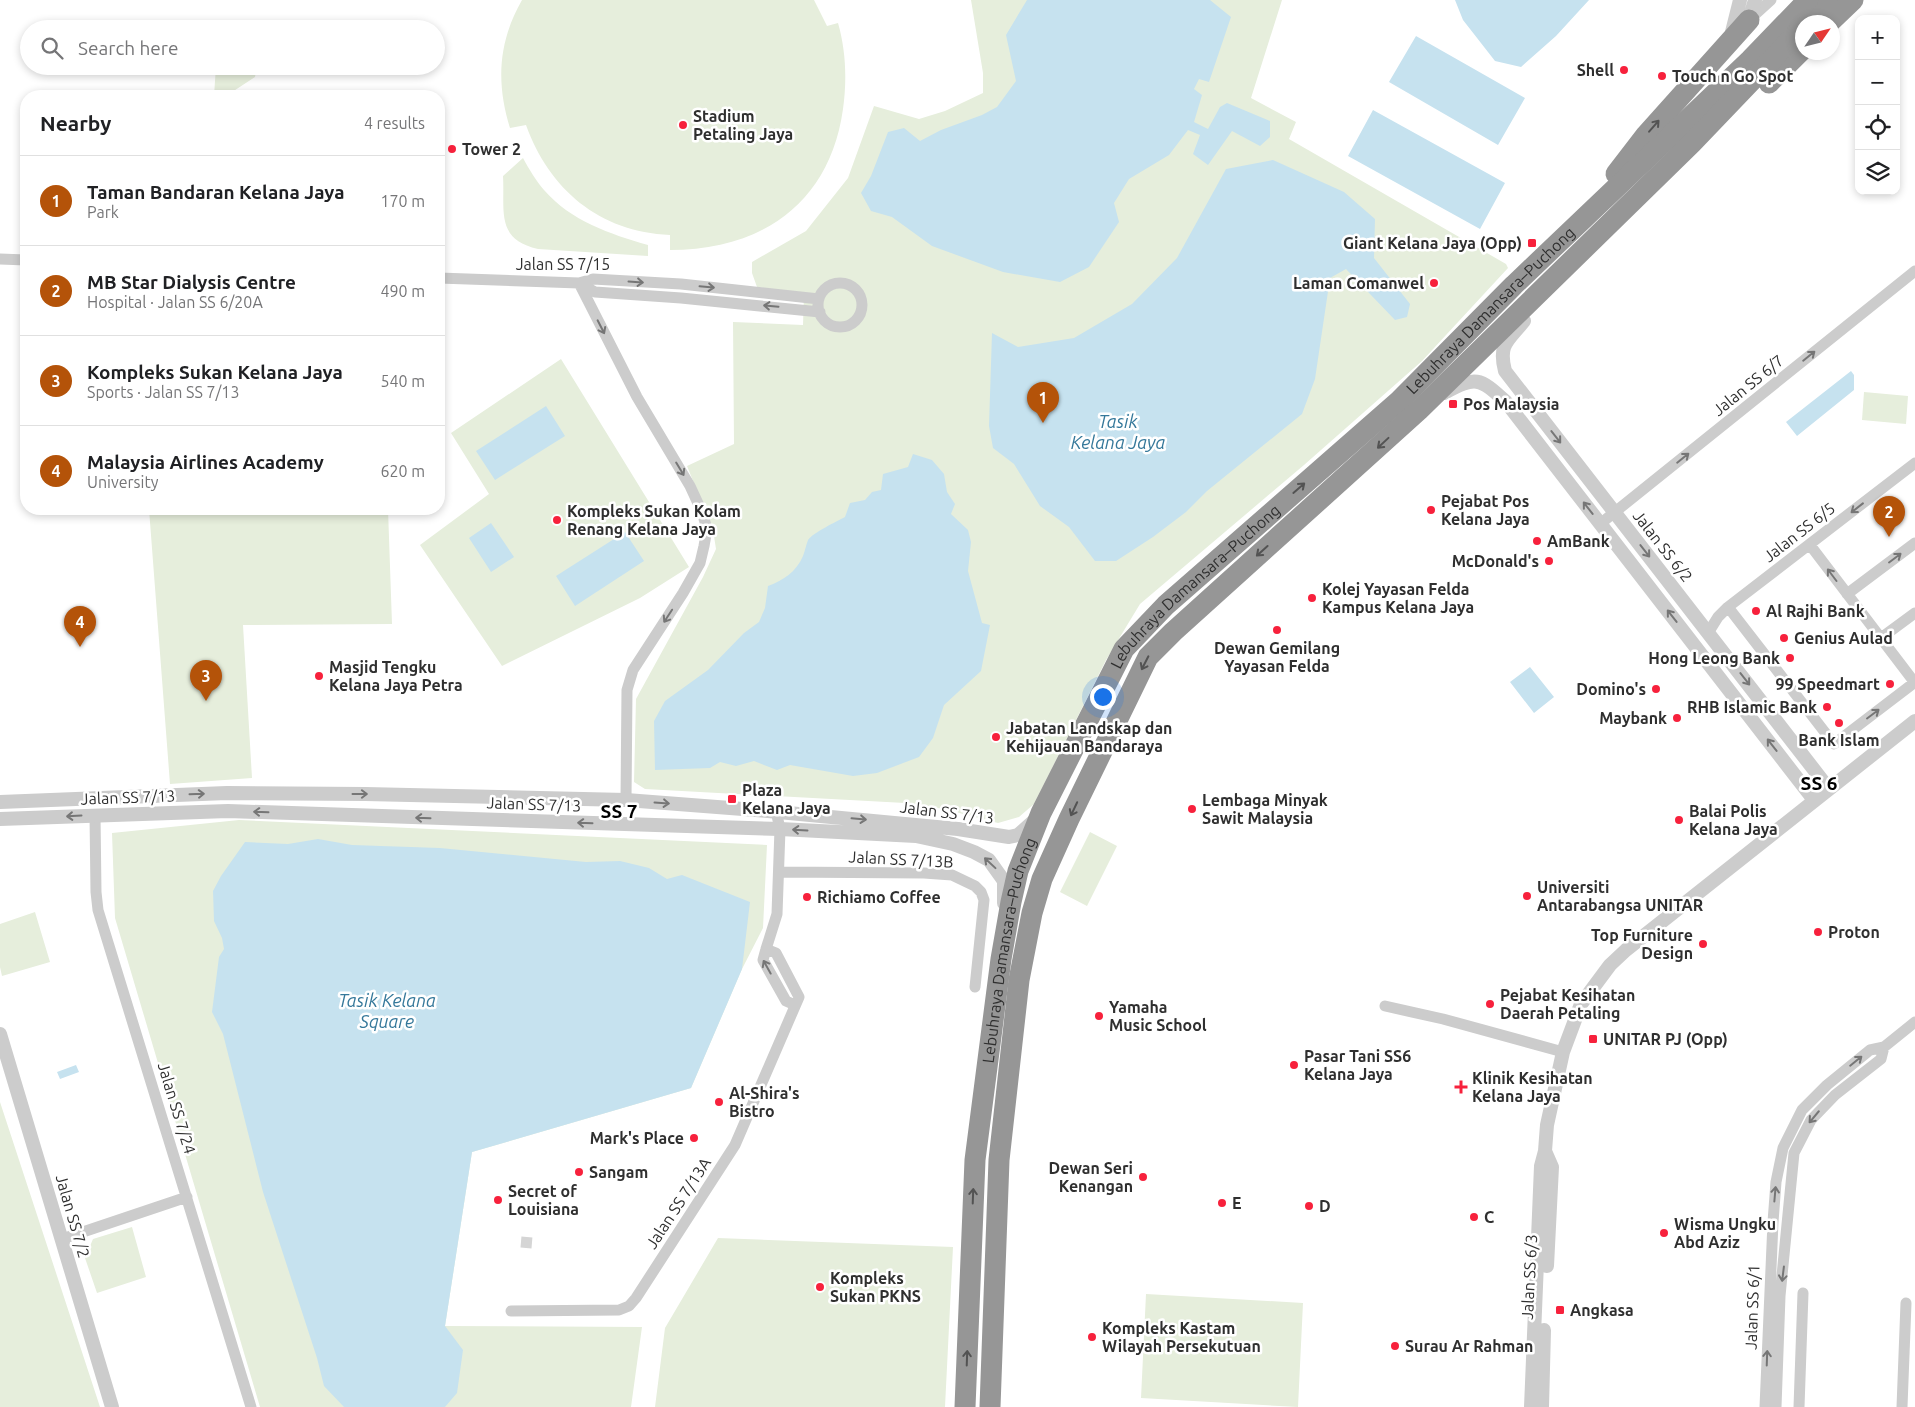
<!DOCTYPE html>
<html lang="en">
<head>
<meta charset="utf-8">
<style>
  :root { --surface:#fff; --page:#f2f2f2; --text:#202124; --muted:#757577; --line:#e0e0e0; --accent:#b45309 }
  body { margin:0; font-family:Ubuntu,sans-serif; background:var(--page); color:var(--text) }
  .controls { position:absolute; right:15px; top:15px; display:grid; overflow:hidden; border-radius:10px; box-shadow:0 2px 8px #0003 }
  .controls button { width:45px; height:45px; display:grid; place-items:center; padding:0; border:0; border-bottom:1px solid var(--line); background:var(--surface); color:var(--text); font:25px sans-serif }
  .compass { position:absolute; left:1795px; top:15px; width:45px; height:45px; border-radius:50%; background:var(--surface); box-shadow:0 2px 8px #0003; rotate:55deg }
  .you { position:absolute; left:1102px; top:696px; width:18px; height:18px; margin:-12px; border:4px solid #fff; border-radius:50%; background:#1a73e8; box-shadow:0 0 0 8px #1a73e833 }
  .badge { display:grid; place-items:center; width:32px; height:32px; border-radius:50%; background:var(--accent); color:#fff; font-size:16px; font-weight:700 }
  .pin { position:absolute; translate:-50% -41px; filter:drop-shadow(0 1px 2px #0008) }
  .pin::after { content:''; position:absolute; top:26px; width:18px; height:15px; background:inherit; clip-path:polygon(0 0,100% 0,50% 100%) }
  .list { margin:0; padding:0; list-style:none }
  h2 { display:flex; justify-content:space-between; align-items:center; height:65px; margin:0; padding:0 20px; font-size:21px }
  h2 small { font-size:16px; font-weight:400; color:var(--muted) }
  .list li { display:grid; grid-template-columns:32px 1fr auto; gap:15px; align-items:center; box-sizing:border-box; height:90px; padding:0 20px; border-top:1px solid var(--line) }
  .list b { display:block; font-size:19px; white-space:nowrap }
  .list p { margin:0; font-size:16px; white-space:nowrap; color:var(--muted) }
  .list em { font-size:16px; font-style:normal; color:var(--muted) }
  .icon { flex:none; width:28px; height:28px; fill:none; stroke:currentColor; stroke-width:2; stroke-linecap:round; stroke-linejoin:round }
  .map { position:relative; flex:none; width:1915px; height:1407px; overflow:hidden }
  .search { position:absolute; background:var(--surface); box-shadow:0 2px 8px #0003; left:20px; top:20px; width:425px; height:55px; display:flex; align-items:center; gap:12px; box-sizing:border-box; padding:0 18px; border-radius:28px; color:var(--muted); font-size:19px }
  .panel { position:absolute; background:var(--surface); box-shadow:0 2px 8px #0003; left:20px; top:90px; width:425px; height:425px; border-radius:20px }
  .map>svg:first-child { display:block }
</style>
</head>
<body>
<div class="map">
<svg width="1915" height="1407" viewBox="0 0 1915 1407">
  <rect width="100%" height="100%" fill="#fff"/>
  <path fill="#e6eedc" d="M522,0H814L827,26L838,23C846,51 847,80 843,109C830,203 762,250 670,250V235C599,232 549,189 526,125L510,128C496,83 498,42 522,0Z
    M971,0H1282L1251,98L1296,122L1289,139L1506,264L1508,268L1422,361L1304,465L1140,604L1106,660L1034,804L1019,817L998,823L944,809L905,803L645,789L634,782L636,699L703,577L716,549L713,530L687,466L734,444L733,322L803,325L804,294L757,287L752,273V262L806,231L848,178L874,106L919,119L945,111L983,93V73Z
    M216,66H257L255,77L226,96H214Z
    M523,158C529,169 536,181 544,190C571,221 610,234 648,245V256L538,249C495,239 505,211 503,176Z
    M561,359L689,567L640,598L502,666L420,545L489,494L451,433Z
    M1864,392L1908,396L1906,424L1862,420Z
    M149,509H388L392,624L243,625L252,778L170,784Z
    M239,820L767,845L763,928L742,969L691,1088L472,1152L445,1326L642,1327L631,1407H260L115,918L112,833Z
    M1090,832L1117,846L1087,906L1060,892Z
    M35,912L50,962L2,976L0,967V924Z
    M0,1102L100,1407H0Z
    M132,1227L146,1277L97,1293L85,1258L93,1239Z
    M718,1238L953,1247L945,1407H655L665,1328Z
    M1146,1294L1303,1303L1298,1407L1141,1398Z"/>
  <path fill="#c6e2ef" d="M1027,0H1210L1231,17L1209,82L1199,79L1194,89L1202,95L1194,122L1208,129L1220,107L1227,103L1270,121V137L1260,146L1232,131L1208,165L1193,154L1200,135L1188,130L1169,155L1129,179L1114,203L1119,222L1089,267L1060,282L1003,272L932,246L892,217L871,211L861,193L871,176L888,132L904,128L920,141L941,130L982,115L997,107L1016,81L1006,35Z
    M1455,0H1589L1556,36L1521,67L1495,61L1463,20Z
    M1416,36L1525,98L1498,145L1389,82Z
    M1373,110L1505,183L1480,229L1348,156Z
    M1273,160L1344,192L1375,219L1374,258L1410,304L1407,317L1395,320L1346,269L1330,278L1315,379L1302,414L1207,491L1186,512L1153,537L1116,561H1095L1069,527L1040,506L1014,464L993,448L989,426L992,333L1018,347L1074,338L1132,304L1177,258L1226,169Z
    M1851,371L1854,375V390L1797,436L1786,422Z
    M546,406L565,436L495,480L476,451Z
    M913,454L932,460L944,474L947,492L955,504L951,514L968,530L971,542L968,571L982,623L990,625L981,671L944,705L933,738L919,757L877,773L853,776L790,765L777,770L754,761L736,766L720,762L710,768L655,770L654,721L665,701L708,670L744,633L759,622L765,608L768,586C784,580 796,572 803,556C805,551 806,545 808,540C814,532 836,522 845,517L850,503L865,500L872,492L881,490L883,474L908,467Z
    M491,523L514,557L491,572L469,538Z
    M625,532L644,561L575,606L556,576Z
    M1530,667L1554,697L1534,713L1510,682Z
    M318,839L352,845L440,848L586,862L620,861L649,868L667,879L682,875L750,902L742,969L691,1088L472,1152L445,1326L463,1350L457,1393L445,1407H344L324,1386L317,1358L263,1192L223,1034L212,1012L219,957L224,949L222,938L214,921L213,891L221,876L245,842L288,844Z
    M76,1065L79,1072L60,1079L57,1072Z"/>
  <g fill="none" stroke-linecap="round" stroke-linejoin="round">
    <path stroke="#d5d5d5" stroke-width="11" stroke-dasharray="11 5.5" stroke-linecap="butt" d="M526,1248L527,1236"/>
    <path stroke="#ccc" stroke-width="11" d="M1749,20L1771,0
      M0,259L26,260
      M439,278L579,283L593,279L681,284L819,299
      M579,283L637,397L690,486L702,512L707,529L704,546L700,563L683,593L633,670L627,690L626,800
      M579,283L595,292L681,298L820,312
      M818 305a22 22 0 1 1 44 0a22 22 0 1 1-44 0Z
      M1600,524L1915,271
      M1810,545L1915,683
      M1847,594L1915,543
      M1728,607L1834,744L1915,682
      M1708,633L1718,617L1728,607L1915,463
      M1881,638L1915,613
      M95,815L96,892L98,910L251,1407
      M779,872L924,873L952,875L975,886L981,892L984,900L975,987
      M766,949L777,914L780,829L776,811
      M1385,1006L1443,1019L1563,1052
      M62,1239L187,1197
      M511,1311L619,1310L629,1306L636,1298L735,1145L799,997L776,953L766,949L763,960L786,1001L795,1005
      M1765,1407L1773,1222L1776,1182L1783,1148L1802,1110L1827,1085L1870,1050L1884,1047L1915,1022
      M1776,1407L1780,1296L1794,1153L1811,1120L1835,1095L1881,1059L1884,1047
      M1799,1407L1803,1293
      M1902,1407L1906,1303"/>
    <path stroke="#ccc" stroke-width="14" d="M1749,20L1755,0
      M1731,36L1740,0
      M1524,321C1508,341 1498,344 1505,371L1829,789
      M1444,393C1476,376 1479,377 1506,402L1814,800
      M0,802L227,793L365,794L626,800L756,810L958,829L1009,837L1018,835L1036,819
      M0,819L228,811L780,829L916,836L953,844L974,852L989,860L1004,881V903
      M0,1034L112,1407
      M1545,1151L1552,1167L1547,1266
      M1531,1407L1541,1166L1545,1151L1547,1125L1563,1052L1581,1004L1610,965L1626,950L1915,721
      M1542,1407L1544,1330"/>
    <g stroke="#969696" stroke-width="21">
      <path d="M1808,22L1829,0"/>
      <path d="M1830,22L1853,0"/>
      <path d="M1769,83L1802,50"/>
      <path d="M1616,174L1646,135L1749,20"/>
      <path id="s1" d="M965,1407L975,1160L1001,959L1011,902L1018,871L1041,813L1124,649L1166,605L1399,401L1514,285L1750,60L1808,0"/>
      <path d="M990,1407L999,1160L1019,980L1032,913L1042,879L1069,819L1148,657L1173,632L1419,410L1692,143L1802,28"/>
    </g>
  </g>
  <defs><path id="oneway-shaft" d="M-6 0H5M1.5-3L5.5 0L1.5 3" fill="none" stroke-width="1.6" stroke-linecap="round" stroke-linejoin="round" transform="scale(1.25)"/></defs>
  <g stroke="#535353">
    <use href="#oneway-shaft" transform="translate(1654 126) rotate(-49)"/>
    <use href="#oneway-shaft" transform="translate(1383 443) rotate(137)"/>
    <use href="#oneway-shaft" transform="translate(1299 488) rotate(-41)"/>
    <use href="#oneway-shaft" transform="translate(1262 551) rotate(138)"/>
    <use href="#oneway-shaft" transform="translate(1145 663) rotate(117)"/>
    <use href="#oneway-shaft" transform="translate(1074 809) rotate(115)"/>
    <use href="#oneway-shaft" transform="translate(973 1196) rotate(-88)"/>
    <use href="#oneway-shaft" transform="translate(967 1358) rotate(-88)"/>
  </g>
  <g stroke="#767676">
    <use href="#oneway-shaft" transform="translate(636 282) rotate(4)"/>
    <use href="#oneway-shaft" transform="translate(707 287) rotate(5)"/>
    <use href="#oneway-shaft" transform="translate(771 306) rotate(-175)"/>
    <use href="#oneway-shaft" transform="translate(601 327) rotate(63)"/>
    <use href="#oneway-shaft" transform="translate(1809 356) rotate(-39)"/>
    <use href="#oneway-shaft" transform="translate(1556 437) rotate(52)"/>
    <use href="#oneway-shaft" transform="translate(1683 458) rotate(-39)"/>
    <use href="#oneway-shaft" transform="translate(680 469) rotate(59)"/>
    <use href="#oneway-shaft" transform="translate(1588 508) rotate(-128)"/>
    <use href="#oneway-shaft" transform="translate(1857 508) rotate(142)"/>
    <use href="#oneway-shaft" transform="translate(1645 551) rotate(52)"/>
    <use href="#oneway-shaft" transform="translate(1895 558) rotate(-37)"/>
    <use href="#oneway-shaft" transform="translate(1832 575) rotate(-127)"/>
    <use href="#oneway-shaft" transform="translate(668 616) rotate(123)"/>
    <use href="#oneway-shaft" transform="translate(1672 616) rotate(-128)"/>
    <use href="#oneway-shaft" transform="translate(1745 679) rotate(52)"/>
    <use href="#oneway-shaft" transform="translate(1873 714) rotate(-37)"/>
    <use href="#oneway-shaft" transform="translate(1772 745) rotate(-128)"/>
    <use href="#oneway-shaft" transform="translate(197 794) rotate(-2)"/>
    <use href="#oneway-shaft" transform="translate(360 794)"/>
    <use href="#oneway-shaft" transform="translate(662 803) rotate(4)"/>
    <use href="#oneway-shaft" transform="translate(261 812) rotate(-178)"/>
    <use href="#oneway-shaft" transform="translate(74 816) rotate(177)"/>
    <use href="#oneway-shaft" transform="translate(423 818) rotate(-178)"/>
    <use href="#oneway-shaft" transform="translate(859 819) rotate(5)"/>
    <use href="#oneway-shaft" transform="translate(585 823) rotate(-178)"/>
    <use href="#oneway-shaft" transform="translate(800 830) rotate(-177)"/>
    <use href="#oneway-shaft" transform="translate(990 863) rotate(-137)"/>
    <use href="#oneway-shaft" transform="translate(767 967) rotate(-119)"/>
    <use href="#oneway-shaft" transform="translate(1856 1061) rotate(-39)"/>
    <use href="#oneway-shaft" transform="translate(1814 1117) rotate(130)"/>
    <use href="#oneway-shaft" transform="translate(1775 1194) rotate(-85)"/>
    <use href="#oneway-shaft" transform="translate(1783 1274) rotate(97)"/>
    <use href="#oneway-shaft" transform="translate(1767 1358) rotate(-88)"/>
  </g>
  <g fill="#f7213c" stroke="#fff" stroke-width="2">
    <circle cx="1624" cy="70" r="5"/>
    <circle cx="1662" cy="76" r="5"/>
    <circle cx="683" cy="125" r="5"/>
    <circle cx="452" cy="149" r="5"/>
    <rect x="1527" y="238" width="10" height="10" rx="2.5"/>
    <circle cx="1434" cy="283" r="5"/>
    <rect x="1448" y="399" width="10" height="10" rx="2.5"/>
    <circle cx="1431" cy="510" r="5"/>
    <circle cx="557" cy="520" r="5"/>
    <circle cx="1537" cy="541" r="5"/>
    <circle cx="1549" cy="561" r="5"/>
    <circle cx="1312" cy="598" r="5"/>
    <circle cx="1756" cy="611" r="5"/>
    <circle cx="1277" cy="630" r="5"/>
    <circle cx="1784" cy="638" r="5"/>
    <circle cx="1790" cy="658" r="5"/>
    <circle cx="319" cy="676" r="5"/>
    <circle cx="1890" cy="684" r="5"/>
    <circle cx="1656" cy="689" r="5"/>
    <circle cx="1827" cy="707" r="5"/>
    <circle cx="1677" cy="718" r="5"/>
    <circle cx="1839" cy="723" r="5"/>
    <circle cx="996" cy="737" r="5"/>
    <rect x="727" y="794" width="10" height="10" rx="2.5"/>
    <circle cx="1192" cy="809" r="5"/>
    <circle cx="1679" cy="820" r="5"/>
    <circle cx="1527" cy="896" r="5"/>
    <circle cx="807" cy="897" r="5"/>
    <circle cx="1818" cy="932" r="5"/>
    <circle cx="1703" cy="944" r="5"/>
    <circle cx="1490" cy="1004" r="5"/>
    <circle cx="1099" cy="1016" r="5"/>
    <rect x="1588" y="1034" width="10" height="10" rx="2.5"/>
    <circle cx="1294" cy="1065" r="5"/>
    <path d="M1458.5 1079.5h5v5h5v5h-5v5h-5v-5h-5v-5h5z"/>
    <circle cx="719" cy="1102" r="5"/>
    <circle cx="694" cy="1138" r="5"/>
    <circle cx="579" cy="1172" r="5"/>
    <circle cx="1143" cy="1177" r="5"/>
    <circle cx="498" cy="1200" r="5"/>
    <circle cx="1222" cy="1203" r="5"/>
    <circle cx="1309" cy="1206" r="5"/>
    <circle cx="1474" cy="1217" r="5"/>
    <circle cx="1664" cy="1233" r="5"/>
    <circle cx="820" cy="1287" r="5"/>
    <rect x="1555" y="1305" width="10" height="10" rx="2.5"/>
    <circle cx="1092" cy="1337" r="5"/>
    <circle cx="1395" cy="1346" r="5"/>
  </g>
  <g text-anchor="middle" stroke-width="5" stroke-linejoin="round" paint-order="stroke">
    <g font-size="16" font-weight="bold" fill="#2f2f2f" stroke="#fff" text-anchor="start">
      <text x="1614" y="76" text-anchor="end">Shell</text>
      <text x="1672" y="82">Touch n Go Spot</text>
      <text x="693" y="122">Stadium<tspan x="693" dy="18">Petaling Jaya</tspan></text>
      <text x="462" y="155">Tower 2</text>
      <text x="1522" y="249" text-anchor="end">Giant Kelana Jaya (Opp)</text>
      <text x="1424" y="289" text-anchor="end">Laman Comanwel</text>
      <text x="1463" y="410">Pos Malaysia</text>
      <text x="1441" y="507">Pejabat Pos<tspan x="1441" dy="18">Kelana Jaya</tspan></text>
      <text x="567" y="517">Kompleks Sukan Kolam<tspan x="567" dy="18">Renang Kelana Jaya</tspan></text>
      <text x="1547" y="547">AmBank</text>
      <text x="1539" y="567" text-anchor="end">McDonald's</text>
      <text x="1322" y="595">Kolej Yayasan Felda<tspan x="1322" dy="18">Kampus Kelana Jaya</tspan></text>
      <text x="1766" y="617">Al Rajhi Bank</text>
      <text x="1794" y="644">Genius Aulad</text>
      <text x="1277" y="654" text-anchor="middle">Dewan Gemilang<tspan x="1277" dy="18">Yayasan Felda</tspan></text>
      <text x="1780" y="664" text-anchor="end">Hong Leong Bank</text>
      <text x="329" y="673">Masjid Tengku<tspan x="329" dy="18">Kelana Jaya Petra</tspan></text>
      <text x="1880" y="690" text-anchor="end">99 Speedmart</text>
      <text x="1646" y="695" text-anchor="end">Domino's</text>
      <text x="1817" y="713" text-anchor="end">RHB Islamic Bank</text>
      <text x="1667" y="724" text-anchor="end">Maybank</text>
      <text x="1006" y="734">Jabatan Landskap dan<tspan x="1006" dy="18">Kehijauan Bandaraya</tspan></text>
      <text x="1839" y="746" text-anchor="middle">Bank Islam</text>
      <text x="742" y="796">Plaza<tspan x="742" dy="18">Kelana Jaya</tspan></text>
      <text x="1202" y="806">Lembaga Minyak<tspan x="1202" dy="18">Sawit Malaysia</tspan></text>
      <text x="1689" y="817">Balai Polis<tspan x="1689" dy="18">Kelana Jaya</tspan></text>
      <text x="1537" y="893">Universiti<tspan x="1537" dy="18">Antarabangsa UNITAR</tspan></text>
      <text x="817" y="903">Richiamo Coffee</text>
      <text x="1828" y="938">Proton</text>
      <text x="1693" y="941" text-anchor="end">Top Furniture<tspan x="1693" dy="18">Design</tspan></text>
      <text x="1500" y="1001">Pejabat Kesihatan<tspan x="1500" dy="18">Daerah Petaling</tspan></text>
      <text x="1109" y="1013">Yamaha<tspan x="1109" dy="18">Music School</tspan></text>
      <text x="1603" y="1045">UNITAR PJ (Opp)</text>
      <text x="1304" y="1062">Pasar Tani SS6<tspan x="1304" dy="18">Kelana Jaya</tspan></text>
      <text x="1472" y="1084">Klinik Kesihatan<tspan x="1472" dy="18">Kelana Jaya</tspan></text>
      <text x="729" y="1099">Al-Shira's<tspan x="729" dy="18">Bistro</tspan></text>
      <text x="684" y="1144" text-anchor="end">Mark's Place</text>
      <text x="1133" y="1174" text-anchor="end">Dewan Seri<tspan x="1133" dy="18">Kenangan</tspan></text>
      <text x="589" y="1178">Sangam</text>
      <text x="508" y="1197">Secret of<tspan x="508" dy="18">Louisiana</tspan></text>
      <text x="1232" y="1209">E</text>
      <text x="1319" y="1212">D</text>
      <text x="1484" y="1223">C</text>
      <text x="1674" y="1230">Wisma Ungku<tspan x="1674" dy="18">Abd Aziz</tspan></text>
      <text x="830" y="1284">Kompleks<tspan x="830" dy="18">Sukan PKNS</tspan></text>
      <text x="1570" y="1316">Angkasa</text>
      <text x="1102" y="1334">Kompleks Kastam<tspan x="1102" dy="18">Wilayah Persekutuan</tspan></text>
      <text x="1405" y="1352">Surau Ar Rahman</text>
    </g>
    <g font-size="16" fill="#2f2f2f" stroke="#fff">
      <text x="563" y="270">Jalan SS 7/15</text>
      <text dy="6" stroke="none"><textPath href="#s1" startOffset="1285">Lebuhraya Damansara–Puchong</textPath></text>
      <text transform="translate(1748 385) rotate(-39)" y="6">Jalan SS 6/7</text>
      <text transform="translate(1799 532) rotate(-38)" y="6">Jalan SS 6/5</text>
      <text transform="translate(1663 546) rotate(52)" y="6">Jalan SS 6/2</text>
      <text dy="6" stroke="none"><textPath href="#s1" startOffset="880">Lebuhraya Damansara–Puchong</textPath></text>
      <text transform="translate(128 797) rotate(-2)" y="6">Jalan SS 7/13</text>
      <text transform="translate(534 804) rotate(2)" y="6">Jalan SS 7/13</text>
      <text transform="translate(947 812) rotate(7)" y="6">Jalan SS 7/13</text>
      <text transform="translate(901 859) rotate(3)" y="6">Jalan SS 7/13B</text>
      <text dy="6" stroke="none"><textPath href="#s1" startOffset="460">Lebuhraya Damansara–Puchong</textPath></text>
      <text transform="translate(177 1108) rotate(73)" y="6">Jalan SS 7/24</text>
      <text transform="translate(678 1203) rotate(-57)" y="6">Jalan SS 7/13A</text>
      <text transform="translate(73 1216) rotate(74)" y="6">Jalan SS 7/2</text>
      <text transform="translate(1529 1277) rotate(-87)" y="6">Jalan SS 6/3</text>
      <text transform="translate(1752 1307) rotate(-88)" y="6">Jalan SS 6/1</text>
    </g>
    <g font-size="18" font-style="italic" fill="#35789a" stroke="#fff">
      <text x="1118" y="428">Tasik<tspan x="1118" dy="21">Kelana Jaya</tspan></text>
      <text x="387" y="1007">Tasik Kelana<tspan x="387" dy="21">Square</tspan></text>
    </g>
    <g font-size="19" font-weight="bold" fill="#000" stroke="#fff">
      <text x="1819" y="790">SS 6</text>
      <text x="619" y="818">SS 7</text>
    </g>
  </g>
</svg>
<div class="controls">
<button>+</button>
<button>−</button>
<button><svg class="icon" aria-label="locate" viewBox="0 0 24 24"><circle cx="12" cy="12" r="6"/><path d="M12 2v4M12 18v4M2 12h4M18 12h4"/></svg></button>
<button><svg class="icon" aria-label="layers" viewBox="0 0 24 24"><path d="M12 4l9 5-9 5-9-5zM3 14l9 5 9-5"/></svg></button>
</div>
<svg class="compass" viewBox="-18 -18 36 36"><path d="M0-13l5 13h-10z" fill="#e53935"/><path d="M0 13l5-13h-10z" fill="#757577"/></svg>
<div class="you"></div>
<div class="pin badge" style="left:1043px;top:423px">1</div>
<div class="pin badge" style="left:1889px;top:537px">2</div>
<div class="pin badge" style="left:206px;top:701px">3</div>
<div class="pin badge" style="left:80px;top:647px">4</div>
<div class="search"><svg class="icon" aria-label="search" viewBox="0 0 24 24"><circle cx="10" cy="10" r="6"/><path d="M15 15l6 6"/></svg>Search here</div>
<section class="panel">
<h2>Nearby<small>4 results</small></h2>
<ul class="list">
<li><span class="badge">1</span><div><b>Taman Bandaran Kelana Jaya</b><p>Park</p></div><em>170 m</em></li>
<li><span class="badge">2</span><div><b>MB Star Dialysis Centre</b><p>Hospital · Jalan SS 6/20A</p></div><em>490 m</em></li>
<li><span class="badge">3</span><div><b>Kompleks Sukan Kelana Jaya</b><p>Sports · Jalan SS 7/13</p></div><em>540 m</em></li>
<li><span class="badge">4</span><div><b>Malaysia Airlines Academy</b><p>University</p></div><em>620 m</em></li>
</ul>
</section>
</div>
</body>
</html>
